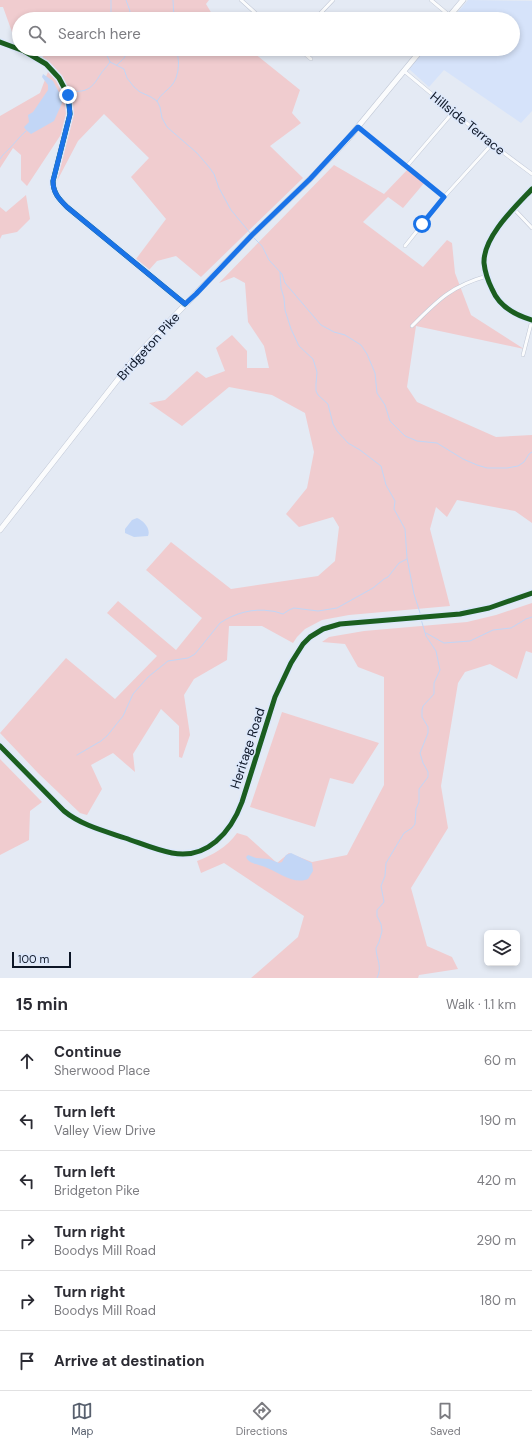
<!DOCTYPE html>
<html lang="en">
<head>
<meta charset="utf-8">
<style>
  :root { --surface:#fff; --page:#f7f7f7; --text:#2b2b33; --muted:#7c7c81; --line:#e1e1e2; --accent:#58606e }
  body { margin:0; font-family:"DM Sans",sans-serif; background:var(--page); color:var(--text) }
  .controls { position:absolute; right:12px; bottom:12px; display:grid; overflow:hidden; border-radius:6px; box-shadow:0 2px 6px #0003 }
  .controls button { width:36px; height:36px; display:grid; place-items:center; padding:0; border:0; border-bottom:1px solid var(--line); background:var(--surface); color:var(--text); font:20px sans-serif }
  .scale { position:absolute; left:12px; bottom:10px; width:59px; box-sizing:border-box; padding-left:4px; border:2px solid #0d1626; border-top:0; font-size:11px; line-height:14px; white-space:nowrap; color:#0d1626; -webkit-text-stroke:3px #dde8fb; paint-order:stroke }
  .stop { position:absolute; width:12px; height:12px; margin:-9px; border:3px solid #1a73e8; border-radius:50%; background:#fff }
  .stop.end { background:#1a73e8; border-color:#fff; box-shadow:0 1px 4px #0008 }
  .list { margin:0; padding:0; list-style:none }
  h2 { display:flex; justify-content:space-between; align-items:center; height:52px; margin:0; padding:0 16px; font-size:17px }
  h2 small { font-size:13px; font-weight:400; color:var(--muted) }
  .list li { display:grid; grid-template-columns:26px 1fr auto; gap:12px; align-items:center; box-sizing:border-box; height:60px; padding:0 16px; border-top:1px solid var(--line) }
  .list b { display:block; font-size:15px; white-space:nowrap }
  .list p { margin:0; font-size:13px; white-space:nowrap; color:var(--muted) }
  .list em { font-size:13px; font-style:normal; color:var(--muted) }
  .icon { flex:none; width:22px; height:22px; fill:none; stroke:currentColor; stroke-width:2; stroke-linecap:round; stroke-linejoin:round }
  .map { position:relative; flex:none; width:532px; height:978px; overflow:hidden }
  .search { position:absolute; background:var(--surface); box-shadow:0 2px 6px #0003; left:12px; right:12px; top:12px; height:44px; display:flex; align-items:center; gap:10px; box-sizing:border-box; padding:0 14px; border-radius:22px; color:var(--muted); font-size:15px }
  .sheet { height:412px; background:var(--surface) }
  nav { display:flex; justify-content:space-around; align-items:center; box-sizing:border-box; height:56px; border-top:1px solid var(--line); background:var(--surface); font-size:11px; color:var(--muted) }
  nav a { display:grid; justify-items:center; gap:2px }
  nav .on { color:var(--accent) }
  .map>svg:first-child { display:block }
</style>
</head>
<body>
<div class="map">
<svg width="532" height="978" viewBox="0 0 532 978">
  <rect width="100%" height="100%" fill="#e4eaf4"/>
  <path fill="#d6e3fa" d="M468,0L532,1V111L521,123L444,70L429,87L409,69L426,49H513V19H452Z"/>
  <path fill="#f0cccf" d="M0,0H209L206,4L215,19H19V31L12,32L3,7H0Z
    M51,49H249L300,90L292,113L301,123L270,146L303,178L201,277L176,256L157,261L149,270L136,259L166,219L131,177L149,158L104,114L78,141L57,181L62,133L27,186L21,180V155L13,148L0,168V116L40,93L49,69L38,61Z
    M334,165L384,194L408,169L425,182L403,208L388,197L363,222L423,267L447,240L452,243L455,273L471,315L524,349L416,326L407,387L417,402L496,437L532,435V523L515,511L457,500L447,517L436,507L430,529L450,606L349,615L322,620L305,629L297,637L293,643L262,626H229L227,660L194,679L184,695L190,735L182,758L179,757V726L161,709L133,754L135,772L113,753L91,765L102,789L87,815L80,813L38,773L0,733L66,658L115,699L157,656L107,613L118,601L176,650L202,618L146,570L171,542L231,589L318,576L335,561L339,527L333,517L299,527L286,514L307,488L314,452L305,413L272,395L229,387L182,426L149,403L165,400L197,371L206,378L225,371L216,348L232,335L247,351V368H269L264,346L248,322L245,283L234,277L219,283Z
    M26,195L30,219L17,232L2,235L0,239V207L6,212Z
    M532,603V653L526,651L517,679L490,664L465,672L458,683L441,786L448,828L411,888L427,946L452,957L458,969L419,975L418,978H251L298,937L304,916L224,863L201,873L197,861C213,855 227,847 237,833L247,836L277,863L289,853L312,862L347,855L384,785V677L358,667L345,644L322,642L329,637L364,631L467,622L496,615Z
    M282,712L379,743L353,784L330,778L315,827L250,807Z
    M0,759L42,802L30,811L29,840L0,855Z"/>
  <path fill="#c2d6f6" d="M43,74L53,81L62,98V103L54,121L31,134L26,130L24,127L29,122L28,115L33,112L48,90V85L42,77Z
    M137,518C144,521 151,529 148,536L134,537L125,533V529L132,520Z
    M291,853L312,863L313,871L308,879C293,885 278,872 265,867C258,864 249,864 246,857L248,855L256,858L269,859L279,863L282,862L286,855Z"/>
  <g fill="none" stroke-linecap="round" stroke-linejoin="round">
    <path stroke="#c2d6f6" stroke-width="1" d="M111,0V19
      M126,0L130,11L129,19
      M173,0L174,19
      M104,49L110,62L124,69L127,78L134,87L140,92L151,97L157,101L160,107L162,118L167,127L197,153L209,167L214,174L219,188L231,210L251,234
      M117,65C123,58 126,60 126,49
      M59,93C81,89 87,97 100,75C103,70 107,67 110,62
      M157,101C161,94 167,91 172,85C179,77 181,58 175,49
      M0,159C3,154 5,153 9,149C15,143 19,137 26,131
      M253,237L262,246L269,260L282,274L285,283L321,325L334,332L345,335L361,345L367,354L375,373L377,393L385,405L390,421L405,436L417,441L437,443L463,459L477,465L487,468H507L518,466L524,462L529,454L532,452
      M280,272L281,288L284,298L285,310L291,329L299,346L313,359L317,372L316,384V391L318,395L328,404L333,424L337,431L348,443L360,450L381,466L386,485L395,501L394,509L405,529L407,558L414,594L421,616
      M426,633L444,643L470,641L493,630L511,628L526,619L532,617
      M77,755L101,741L107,736L123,716L133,694L148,677L168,661L188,658L195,654L220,623C235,613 253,608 271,611C275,611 279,613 283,614L289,610L294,608L318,611L337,608L373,588L384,579L388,577L399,563L407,559
      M377,978C383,966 376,959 376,948L379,942L382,931L381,924L377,916V910L384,902L381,886L385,876L386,863L404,833L412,828L415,824L416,809L419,802V789L428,777V772L423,763L420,753L428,733V727L422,717V710L423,706L434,694V683L440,670L436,651L426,636L421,619"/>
    <g stroke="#c1c8d6" stroke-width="4">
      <path id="minor" d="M241,0L262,19
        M431,0L450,16
        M315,19L333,0
        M0,42L24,51L46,64L59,78L68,95L70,114L53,181C53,193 59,199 67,207L185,304
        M299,49L311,59
        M404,71L492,144L532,174
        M358,127L444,197
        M407,166L454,111
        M532,189C515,207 483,237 484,263C485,272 488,281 492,289C499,306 514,315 532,320
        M514,209L532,228
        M405,246L444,197L492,144
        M412,326C437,301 451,286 487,276
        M523,355L532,320"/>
    </g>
    <g stroke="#c1c8d6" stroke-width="5">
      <path id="tertiary" d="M0,746L64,811C81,825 104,831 125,838C140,843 156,850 172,853C207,860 231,832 242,802L275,697L291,663L303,644L310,637L323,629L340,624L460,614L489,608L532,593"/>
    </g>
    <g stroke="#c1c8d6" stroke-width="6">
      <path id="primary" d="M447,19L463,0
        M0,530L137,355L252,235L310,179L347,140L422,49"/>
    </g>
    <use href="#minor" stroke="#fbfcfd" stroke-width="3"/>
    <use href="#tertiary" stroke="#fbfcfd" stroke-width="4"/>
    <use href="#primary" stroke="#fbfcfd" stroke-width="5"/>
    <g stroke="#dde8fb" stroke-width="8">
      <path id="cycleway" d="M0,42L24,51L46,64L59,78L68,95L70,114L53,181C53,193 59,199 67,207L185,304
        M532,189C515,207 483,237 484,263C485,272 488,281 492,289C499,306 514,315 532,320
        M0,746L64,811C81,825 104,831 125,838C140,843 156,850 172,853C207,860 231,832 242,802L275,697L291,663L303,644L310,637L323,629L340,624L460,614L489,608L532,593"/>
    </g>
    <use href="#cycleway" stroke="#1b5e20" stroke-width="5"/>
  </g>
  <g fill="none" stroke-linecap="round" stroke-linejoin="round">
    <path stroke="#1a73e8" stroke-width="5" d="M68,95L70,114L53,181C53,193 59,199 67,207L185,304L196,294L252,235L310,179L358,127L444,197L422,224"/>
  </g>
  <g text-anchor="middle" stroke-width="3" stroke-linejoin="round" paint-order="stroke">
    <g font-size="13" fill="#0d1626" stroke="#dde8fb">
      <text transform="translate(468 123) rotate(39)" y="5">Hillside Terrace</text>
      <text transform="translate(148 346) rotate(-48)" y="5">Bridgeton Pike</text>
      <text transform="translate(247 748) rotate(-72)" y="5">Heritage Road</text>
    </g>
  </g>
</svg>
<div class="controls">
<button><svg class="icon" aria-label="layers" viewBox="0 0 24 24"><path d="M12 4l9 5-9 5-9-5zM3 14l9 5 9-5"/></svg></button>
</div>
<div class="scale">100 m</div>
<div class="stop" style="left:422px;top:224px"></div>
<div class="stop end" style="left:68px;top:95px"></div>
<div class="search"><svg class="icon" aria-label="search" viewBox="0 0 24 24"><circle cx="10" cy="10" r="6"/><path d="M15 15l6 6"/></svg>Search here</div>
</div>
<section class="sheet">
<h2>15 min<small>Walk · 1.1 km</small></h2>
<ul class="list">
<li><svg class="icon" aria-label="ahead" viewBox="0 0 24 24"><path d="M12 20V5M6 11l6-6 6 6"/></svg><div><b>Continue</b><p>Sherwood Place</p></div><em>60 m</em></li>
<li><svg class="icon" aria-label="left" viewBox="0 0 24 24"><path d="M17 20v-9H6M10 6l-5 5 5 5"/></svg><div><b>Turn left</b><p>Valley View Drive</p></div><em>190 m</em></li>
<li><svg class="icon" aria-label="left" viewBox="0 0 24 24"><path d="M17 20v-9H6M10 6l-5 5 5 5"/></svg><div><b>Turn left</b><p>Bridgeton Pike</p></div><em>420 m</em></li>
<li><svg class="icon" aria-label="right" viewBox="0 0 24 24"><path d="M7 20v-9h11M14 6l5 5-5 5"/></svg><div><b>Turn right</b><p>Boodys Mill Road</p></div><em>290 m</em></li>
<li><svg class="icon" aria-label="right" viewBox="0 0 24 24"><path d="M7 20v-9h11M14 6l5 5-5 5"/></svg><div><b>Turn right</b><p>Boodys Mill Road</p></div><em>180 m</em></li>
<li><svg class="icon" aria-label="arrive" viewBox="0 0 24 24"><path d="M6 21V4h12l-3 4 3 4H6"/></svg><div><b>Arrive at destination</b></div></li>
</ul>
</section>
<nav>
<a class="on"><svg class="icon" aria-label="map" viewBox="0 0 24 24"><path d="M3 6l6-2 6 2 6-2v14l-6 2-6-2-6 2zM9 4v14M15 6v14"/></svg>Map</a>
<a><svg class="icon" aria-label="directions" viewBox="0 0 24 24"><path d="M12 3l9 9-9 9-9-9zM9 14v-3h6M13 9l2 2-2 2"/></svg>Directions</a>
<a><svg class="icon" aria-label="saved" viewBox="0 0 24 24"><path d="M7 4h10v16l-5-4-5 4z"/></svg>Saved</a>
</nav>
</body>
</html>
